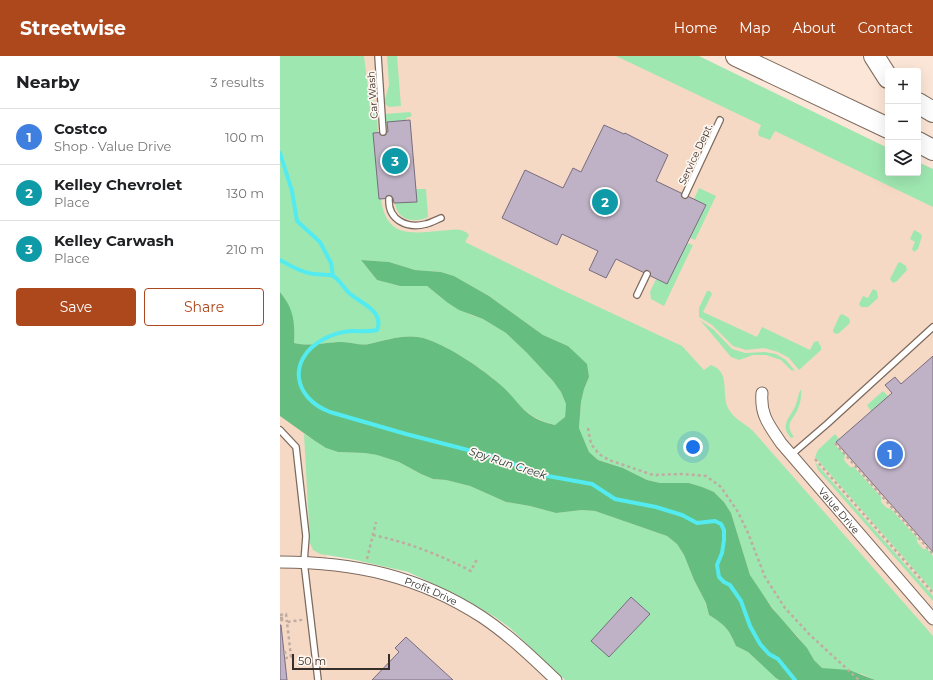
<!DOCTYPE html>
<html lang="en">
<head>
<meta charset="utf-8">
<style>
  :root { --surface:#fff; --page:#f2f2f2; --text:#202124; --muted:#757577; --line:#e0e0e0; --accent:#ad471c }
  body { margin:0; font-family:Montserrat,sans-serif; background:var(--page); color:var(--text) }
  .controls { position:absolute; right:12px; top:12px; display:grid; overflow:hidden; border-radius:4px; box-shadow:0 4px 16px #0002 }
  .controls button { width:36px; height:36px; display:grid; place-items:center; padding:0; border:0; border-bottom:1px solid var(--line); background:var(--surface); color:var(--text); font:20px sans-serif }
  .scale { position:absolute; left:12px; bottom:10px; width:98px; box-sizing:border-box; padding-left:4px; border:2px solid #362e28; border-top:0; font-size:11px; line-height:14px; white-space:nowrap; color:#362e28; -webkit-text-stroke:3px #fff6f0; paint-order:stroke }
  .you { position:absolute; left:413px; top:391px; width:14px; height:14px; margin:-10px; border:3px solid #fff; border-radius:50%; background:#1a73e8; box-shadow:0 0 0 6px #1a73e833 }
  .badge { display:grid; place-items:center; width:26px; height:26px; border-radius:50%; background:var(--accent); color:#fff; font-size:13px; font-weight:700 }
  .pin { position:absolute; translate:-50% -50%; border:2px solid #fff; box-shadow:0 1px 4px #0006 }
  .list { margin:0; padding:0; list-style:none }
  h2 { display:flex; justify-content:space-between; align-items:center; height:52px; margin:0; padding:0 16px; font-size:17px }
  h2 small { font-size:13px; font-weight:400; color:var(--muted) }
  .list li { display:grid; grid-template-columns:26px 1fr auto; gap:12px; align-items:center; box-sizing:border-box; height:56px; padding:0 16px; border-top:1px solid var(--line) }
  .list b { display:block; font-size:15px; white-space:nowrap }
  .list p { margin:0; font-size:13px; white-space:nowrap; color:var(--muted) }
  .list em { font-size:13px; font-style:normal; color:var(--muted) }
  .actions { display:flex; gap:8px; padding:12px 16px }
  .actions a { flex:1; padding:9px 0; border:1px solid var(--accent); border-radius:4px; text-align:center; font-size:14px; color:var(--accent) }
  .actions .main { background:var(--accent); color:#fff }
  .icon { flex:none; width:22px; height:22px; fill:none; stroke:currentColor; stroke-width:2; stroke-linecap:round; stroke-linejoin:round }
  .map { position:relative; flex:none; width:653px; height:624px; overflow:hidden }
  header { display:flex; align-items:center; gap:24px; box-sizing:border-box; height:56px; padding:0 20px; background:var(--accent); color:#fff }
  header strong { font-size:19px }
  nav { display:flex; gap:22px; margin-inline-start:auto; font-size:14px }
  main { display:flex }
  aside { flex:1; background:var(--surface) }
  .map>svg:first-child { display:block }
</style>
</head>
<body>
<header>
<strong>Streetwise</strong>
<nav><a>Home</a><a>Map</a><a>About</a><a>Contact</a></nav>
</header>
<main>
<aside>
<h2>Nearby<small>3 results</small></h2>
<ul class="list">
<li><span class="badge" style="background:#3f7fe0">1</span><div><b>Costco</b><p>Shop · Value Drive</p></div><em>100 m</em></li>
<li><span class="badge" style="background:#0f9aa8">2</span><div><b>Kelley Chevrolet</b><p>Place</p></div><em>130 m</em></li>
<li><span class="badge" style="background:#0f9aa8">3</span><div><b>Kelley Carwash</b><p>Place</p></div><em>210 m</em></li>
</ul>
<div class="actions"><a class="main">Save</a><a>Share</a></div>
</aside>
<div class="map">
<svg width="653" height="624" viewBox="0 0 653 624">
  <rect width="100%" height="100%" fill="#fce6d7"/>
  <path fill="#f6d9c5" d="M0,0H385L608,117H638L653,120V624H296L234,567L169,526L46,492L48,513L121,523L215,572L270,624H0Z"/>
  <path fill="#9fe7b1" d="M0,0H84L88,32L96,50L98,77H94L99,143H101C107,186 136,176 169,174C176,173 184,173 189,179L185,186L278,232L402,290L424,314L431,309C451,316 441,337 448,352C455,365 464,366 473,375L653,580V624H595L582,618L542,612L534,604L519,582L501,563L477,531L470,519L451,457L444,446L434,436L409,427H380L367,424L343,412L318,404L309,396L299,372L301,346L304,333L309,321L288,290L263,279L209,240L174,220L161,216L135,214L109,206L81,204L97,224L120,230H147L168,247L191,259L203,263L226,277L246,296L273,325L281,336L286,348L285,361L276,369C244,362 238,345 216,325C202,312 167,290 149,284C128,276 109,284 89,288C81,290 70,286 62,286C44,286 32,291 14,287C15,268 12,250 0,236Z
    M107,0H117L121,50L109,51L104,47L109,29Z
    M336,0H419L608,92V117H638V106L653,113V151L495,75L490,84L479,80L478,77L481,69Z
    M130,56L132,59L130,61L126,62V65L107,66V70H106L105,58Z
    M419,132L436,140L415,184L410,182L414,143Z
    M136,133H146L148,161C134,168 117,164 115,147L136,146Z
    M634,174L640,177L642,180L638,193L634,196L632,193L635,186L630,183Z
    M407,187L413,189L384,250L371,243L370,236L376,223L387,228Z
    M620,206L626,210L627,214L617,225L613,227L610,223L618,207Z
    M593,233L597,235L598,242L588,251H581L579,248L583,240L588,242Z
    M427,235H430L432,238L423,256L477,281L482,271L530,294L534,286L538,285L541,291V294L519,314L509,302L498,296L484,292L466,294L453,290L432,269L419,261V252Z
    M562,258L569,262L570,267L559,277L556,278L553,276V274L560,259Z
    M420,264L434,274L452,293L465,297L485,296L496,298L506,304L515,315L511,314L501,304L486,299H473L459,304L451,301Z
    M521,333C522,340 520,349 517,355C511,366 505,369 514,381L511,382C498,369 512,360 516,348C518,343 518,338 521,333Z
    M603,335L608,340L591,355L587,349Z
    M24,378L46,392L58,396L85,397L97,399L119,406L141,418L153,423L166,424L190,430L226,446L250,450L276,457L302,454L315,455L387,480L397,488L404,499L414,524L426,547L429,559C445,569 449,573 456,590L468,596L499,624H285L230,572L215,561L175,538L128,516L71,503L40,498L33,494L30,487Z
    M555,378L559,383L554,388L565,399L564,404L570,411H574L601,441V446L607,452L611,453L637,482V486L643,493H647L653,500V535L535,401L538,394Z
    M535,406L653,540V545L538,414Z"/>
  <path fill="#65be7f" d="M81,204L109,206L135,214L161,216L174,220L209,240L263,279L288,290L307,308L309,321L304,333L301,346L299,372L309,396L318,404L343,412L367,424L380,427H409L422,431L434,436L444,446L451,457L470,519L492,552L527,592L534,604L542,612L569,614L595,624H499L496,622L468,596L456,590C449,573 445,569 429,559L426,547L414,524L404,499L397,488L387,480L315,455L302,454L276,457L250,450L226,446L190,430L166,424L153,423L141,418L119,406L97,399L85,397L58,396L46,392L35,385L0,360V236C14,253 15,266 14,287C32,291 45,286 62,286C71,286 81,290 89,288C109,284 128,276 149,284C171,292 198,310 216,325C240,344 241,362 275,369L285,361L286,348L281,336L273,325L246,296L226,277L203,263L179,254L168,247L147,230H120L97,224Z"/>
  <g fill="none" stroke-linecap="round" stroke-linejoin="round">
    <path stroke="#53ebf0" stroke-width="4" d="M0,97L12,135L17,165L40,186L51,207L53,220
      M0,204C10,210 23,217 34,218C40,219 48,218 53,220C59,223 63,231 68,236C79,247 105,254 97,274C88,276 81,275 72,275C63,275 50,279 42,284C7,304 13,342 50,356L126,378L219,402L262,419L312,428L335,443L376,451L402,459L417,467L435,465L441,468L444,474V484L442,497L437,509L439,521L444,526L450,529L461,545L470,570L480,588L489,598L498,603L515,624"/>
  </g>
  <path fill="#bfb2c6" stroke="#786c7e" d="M130,64L137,146L114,147L113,142L99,143L93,77L108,76L107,66Z
    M324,69L344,78L345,77L388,99L376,125L426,149L387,228L336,203L326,222L309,214L318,195L282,178L277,189L222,162L245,114L283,132L293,112L301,116Z
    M653,300V496L556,386L612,337L605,329L615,321L621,328Z
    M351,541L370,558L329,601L311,585Z
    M0,569H1L7,624H0Z
    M126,581L173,624H92L119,596L115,592Z"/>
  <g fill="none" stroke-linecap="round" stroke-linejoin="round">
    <g stroke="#7d6a5d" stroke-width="8">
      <path id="lane" d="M98,0L103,76
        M405,139L440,64
        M109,143C108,164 127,173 146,168C151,167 156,164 161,162
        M357,239L367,218
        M0,374L16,391L26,480L24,506L38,624
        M511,399L547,368L653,271"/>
    </g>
    <g stroke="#7d6a5d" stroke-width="13">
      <g id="street">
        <path id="s1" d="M482,337C480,359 489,369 501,387L653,563"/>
        <path id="s2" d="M0,506C74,506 139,520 202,561C229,579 253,602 276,624"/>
      </g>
    </g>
    <g stroke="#7d6a5d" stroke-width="22">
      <path id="highway" d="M456,0L608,72
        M594,0L608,22
        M638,47L653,56
        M638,86L653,94"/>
    </g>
    <path stroke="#bdac9f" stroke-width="2.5" stroke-dasharray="3 3" stroke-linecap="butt" d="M308,372L311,388L319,398L329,404L373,419L401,418L426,420L441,431L458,456L468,477L485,521L505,552L530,579L579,624
      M555,387L653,498
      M535,403L653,537
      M93,479C127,486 160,499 191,515L197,503
      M87,503L96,466
      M0,559L6,558L7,566
      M0,562H3L4,564H0
      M4,596H5L6,602L11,601L7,566L21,564V563"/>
    <use href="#lane" stroke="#fff" stroke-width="5.5"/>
    <use href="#street" stroke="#fff" stroke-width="11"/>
    <use href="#highway" stroke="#fff" stroke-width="20"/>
  </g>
  <g text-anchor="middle" stroke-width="3.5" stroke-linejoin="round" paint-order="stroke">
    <g font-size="10" fill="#362e28" stroke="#fff6f0">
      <text transform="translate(92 39) rotate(-94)" y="4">Car Wash</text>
      <text transform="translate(415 98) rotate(-65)" y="4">Service Dept.</text>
      <text dy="4" stroke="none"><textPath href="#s1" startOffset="144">Value Drive</textPath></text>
      <text dy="4" stroke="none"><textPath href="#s2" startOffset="155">Profit Drive</textPath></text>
    </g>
    <g font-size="11" font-style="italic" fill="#1e3838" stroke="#fff6f0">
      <text transform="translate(228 407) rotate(18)" y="4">Spy Run Creek</text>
    </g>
  </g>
</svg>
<div class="controls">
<button>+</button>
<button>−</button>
<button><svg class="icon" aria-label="layers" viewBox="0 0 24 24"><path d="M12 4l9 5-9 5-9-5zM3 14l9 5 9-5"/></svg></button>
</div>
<div class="scale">50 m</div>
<div class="you"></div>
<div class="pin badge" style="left:610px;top:398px;background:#3f7fe0">1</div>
<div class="pin badge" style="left:325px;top:146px;background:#0f9aa8">2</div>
<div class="pin badge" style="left:115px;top:105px;background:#0f9aa8">3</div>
</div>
</main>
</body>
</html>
